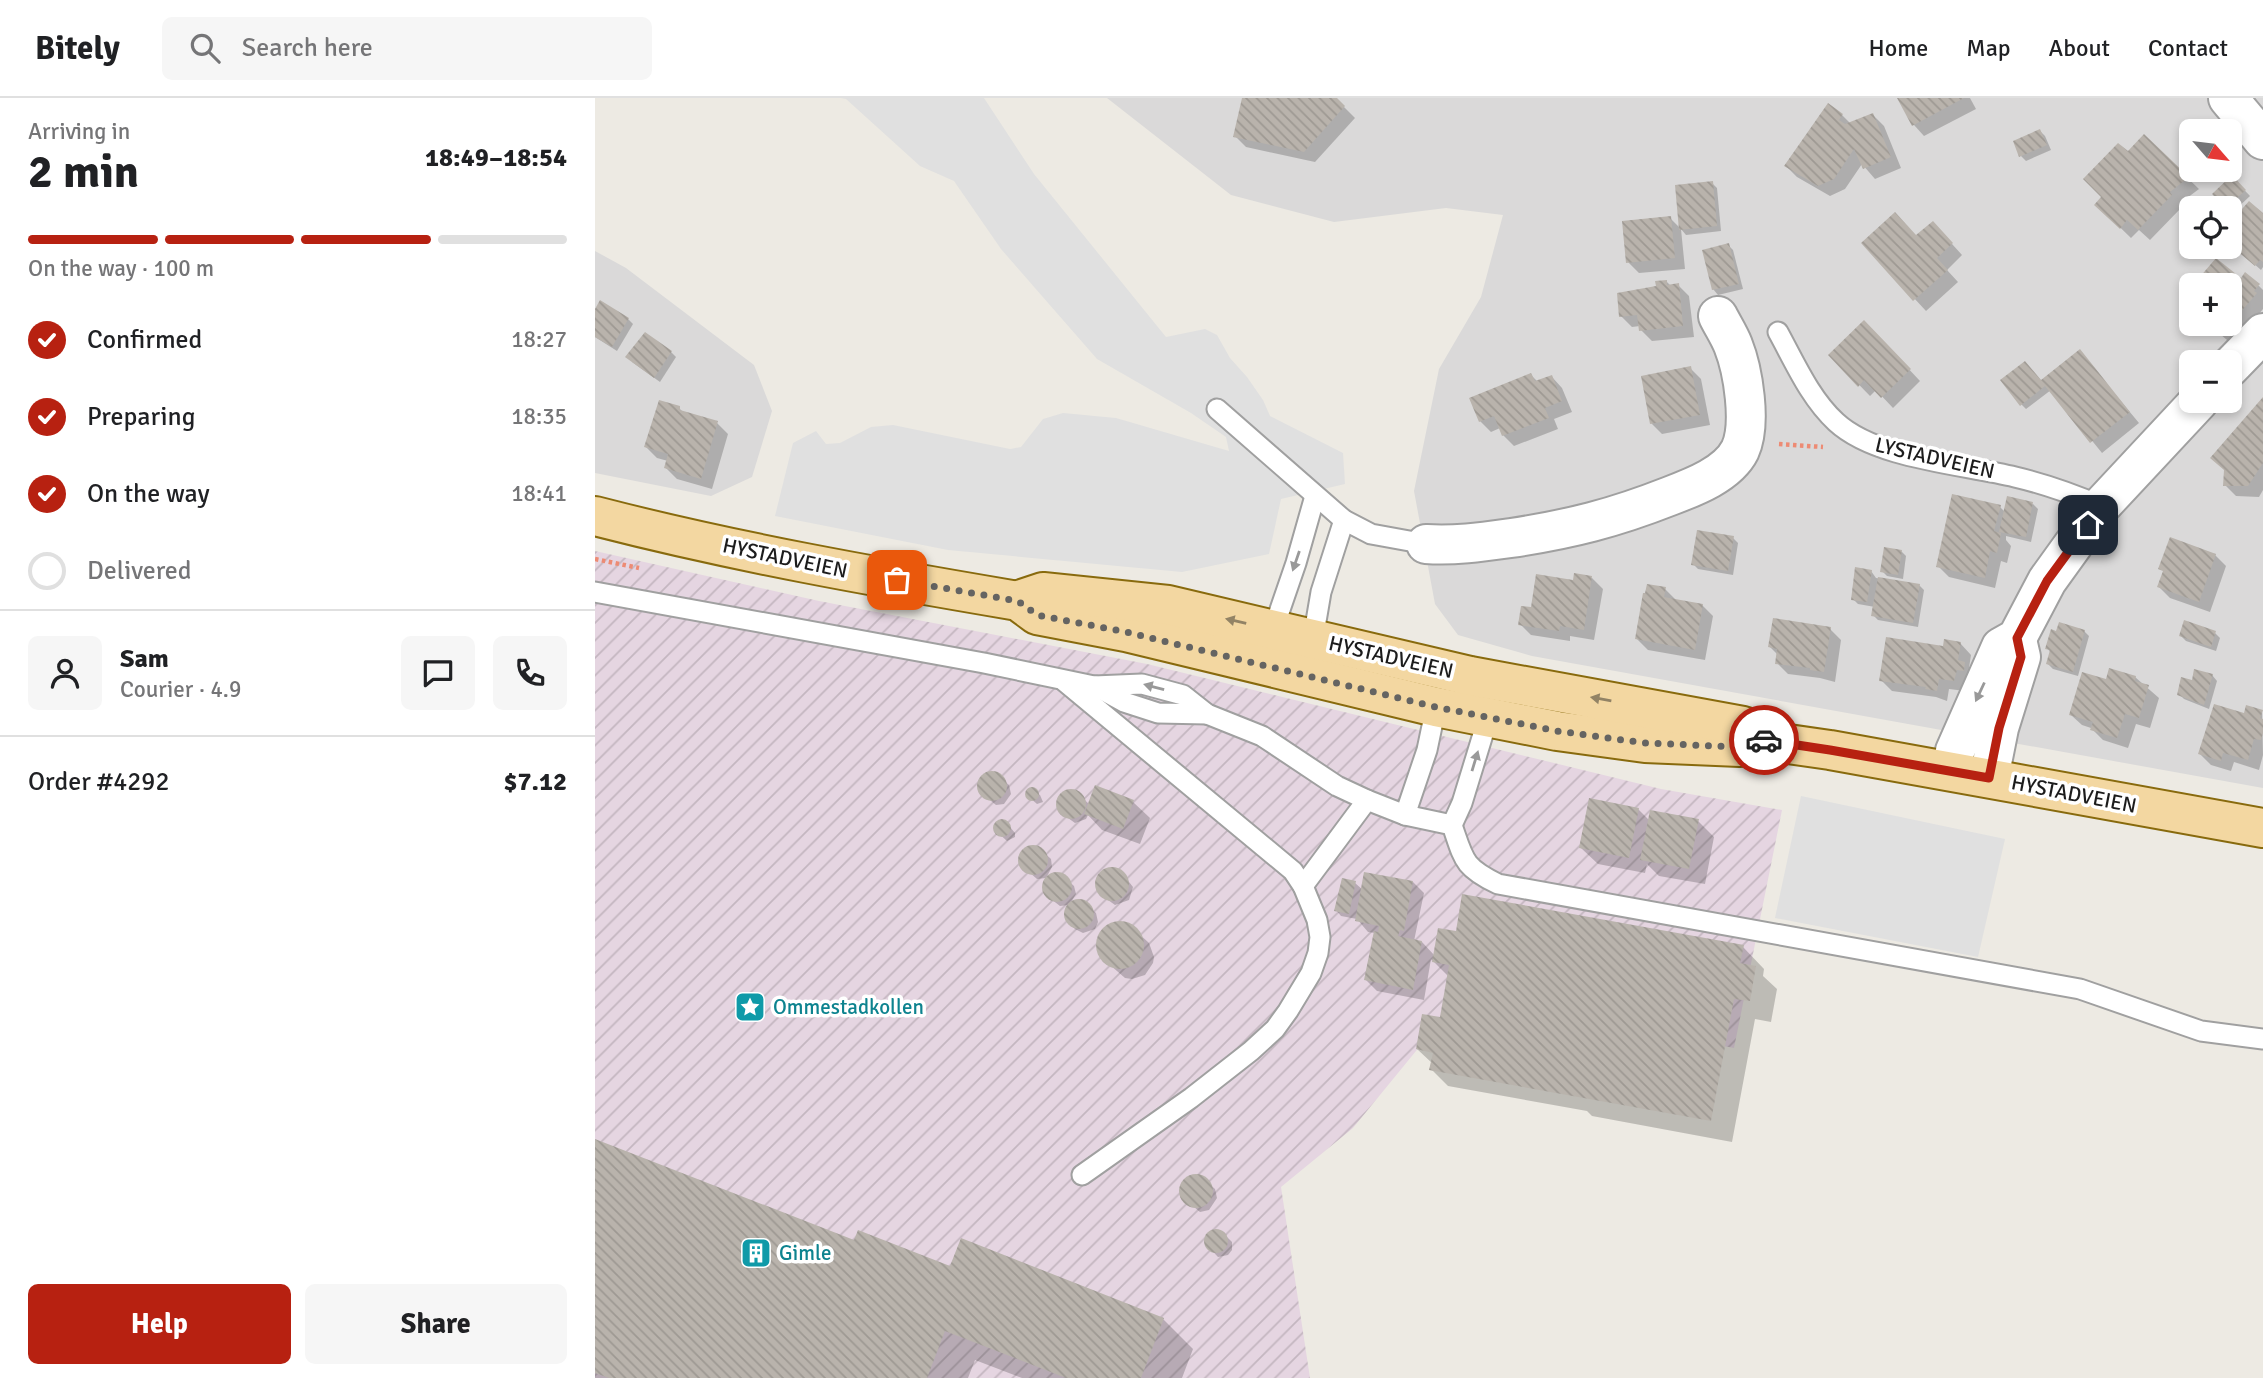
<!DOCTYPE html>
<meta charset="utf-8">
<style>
:root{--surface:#fff;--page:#f6f6f6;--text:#202124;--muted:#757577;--line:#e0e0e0;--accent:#b72111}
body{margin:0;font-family:Signika,sans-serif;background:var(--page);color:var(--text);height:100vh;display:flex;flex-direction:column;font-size:26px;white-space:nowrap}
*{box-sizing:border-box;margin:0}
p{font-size:23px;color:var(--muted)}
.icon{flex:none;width:38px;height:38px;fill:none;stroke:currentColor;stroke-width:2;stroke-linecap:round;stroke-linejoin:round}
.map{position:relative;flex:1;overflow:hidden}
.details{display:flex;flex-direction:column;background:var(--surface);width:595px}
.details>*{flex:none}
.needle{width:46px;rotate:118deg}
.buttons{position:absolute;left:1584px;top:21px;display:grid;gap:14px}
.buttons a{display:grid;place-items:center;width:63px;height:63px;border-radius:10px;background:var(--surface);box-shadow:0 4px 10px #0003;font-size:35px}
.pin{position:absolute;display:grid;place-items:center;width:60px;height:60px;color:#fff;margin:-30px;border-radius:14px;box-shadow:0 4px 10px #0006}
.courier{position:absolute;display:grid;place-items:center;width:70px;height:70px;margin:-35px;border:5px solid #b72111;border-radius:50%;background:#fff;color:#222;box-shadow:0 2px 9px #0007}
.overview em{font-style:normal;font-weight:700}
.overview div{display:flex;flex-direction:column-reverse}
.overview{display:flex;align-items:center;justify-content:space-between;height:119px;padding:0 28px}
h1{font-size:46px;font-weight:700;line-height:52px}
.bar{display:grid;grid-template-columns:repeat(4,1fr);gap:10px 7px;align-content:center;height:84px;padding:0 28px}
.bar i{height:9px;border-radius:5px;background:var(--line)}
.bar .selected{background:var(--accent)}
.bar p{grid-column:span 4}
.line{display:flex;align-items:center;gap:18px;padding:0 28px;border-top:2px solid var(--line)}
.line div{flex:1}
.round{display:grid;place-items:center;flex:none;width:74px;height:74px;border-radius:10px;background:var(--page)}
ol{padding:0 28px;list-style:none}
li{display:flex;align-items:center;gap:21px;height:77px}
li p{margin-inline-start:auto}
li .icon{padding:7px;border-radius:50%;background:var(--accent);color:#fff;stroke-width:4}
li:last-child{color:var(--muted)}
li i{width:38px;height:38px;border:4px solid var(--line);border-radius:50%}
.primary-button{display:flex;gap:14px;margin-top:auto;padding:14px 28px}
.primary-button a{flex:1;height:80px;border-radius:10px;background:var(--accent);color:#fff;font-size:28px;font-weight:700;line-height:80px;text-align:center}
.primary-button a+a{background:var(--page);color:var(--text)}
header{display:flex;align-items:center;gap:42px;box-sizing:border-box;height:98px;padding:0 35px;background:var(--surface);border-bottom:2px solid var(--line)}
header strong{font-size:33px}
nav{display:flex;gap:38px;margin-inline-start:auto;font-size:24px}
.search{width:490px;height:63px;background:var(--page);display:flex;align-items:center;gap:18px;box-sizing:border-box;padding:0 24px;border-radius:10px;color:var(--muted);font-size:26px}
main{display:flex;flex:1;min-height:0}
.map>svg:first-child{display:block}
</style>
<header>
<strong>Bitely</strong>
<div class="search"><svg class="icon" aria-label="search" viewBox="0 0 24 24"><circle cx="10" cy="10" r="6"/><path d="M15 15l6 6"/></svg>Search here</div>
<nav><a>Home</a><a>Map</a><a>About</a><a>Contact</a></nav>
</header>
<main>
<section class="details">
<div class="overview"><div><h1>2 min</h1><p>Arriving in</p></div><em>18:49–18:54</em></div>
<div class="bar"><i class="selected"></i><i class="selected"></i><i class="selected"></i><i></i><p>On the way · 100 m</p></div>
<ol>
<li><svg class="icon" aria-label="check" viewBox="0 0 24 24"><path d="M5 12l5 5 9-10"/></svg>Confirmed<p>18:27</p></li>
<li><svg class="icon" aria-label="check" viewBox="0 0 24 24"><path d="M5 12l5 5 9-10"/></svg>Preparing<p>18:35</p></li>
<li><svg class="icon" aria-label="check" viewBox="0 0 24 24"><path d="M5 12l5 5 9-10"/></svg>On the way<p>18:41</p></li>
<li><i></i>Delivered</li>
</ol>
<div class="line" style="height:126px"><a class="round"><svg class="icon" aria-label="person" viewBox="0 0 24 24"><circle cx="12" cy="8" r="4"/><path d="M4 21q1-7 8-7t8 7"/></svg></a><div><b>Sam</b><p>Courier · 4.9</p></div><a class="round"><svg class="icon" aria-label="chat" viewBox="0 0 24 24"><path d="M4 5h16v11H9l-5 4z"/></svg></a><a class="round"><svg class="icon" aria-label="phone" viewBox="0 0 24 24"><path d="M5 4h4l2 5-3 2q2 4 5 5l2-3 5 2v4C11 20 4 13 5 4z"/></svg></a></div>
<div class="line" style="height:91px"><div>Order #4292</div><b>$7.12</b></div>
<div class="primary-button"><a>Help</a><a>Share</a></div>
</section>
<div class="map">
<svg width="1668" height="1280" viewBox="0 0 1668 1280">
<defs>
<pattern id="industrial-furrows" width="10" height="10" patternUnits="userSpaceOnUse" patternTransform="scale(1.75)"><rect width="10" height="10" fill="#e5d5e1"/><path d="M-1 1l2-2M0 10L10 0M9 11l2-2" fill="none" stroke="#c4b6c0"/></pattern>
<pattern id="building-back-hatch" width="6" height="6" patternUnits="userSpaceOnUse" patternTransform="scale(1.75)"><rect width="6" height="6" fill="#b9b3ac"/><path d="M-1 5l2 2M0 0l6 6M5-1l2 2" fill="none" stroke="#9e9993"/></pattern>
</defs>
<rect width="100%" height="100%" fill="#edeae3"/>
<g fill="#dad9d9" fill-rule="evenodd">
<path d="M512,0h1156v690l-731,-132 -74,-21 -23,-31 -21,-113 25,-122 42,-72 22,-82 -57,-7 -112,14 -103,-27zM1596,33h38v39h-38zM1596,110h38v39h-38zM1596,187h38v39h-38zM1596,264h38v39h-38z"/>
<path d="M0,153l31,17 128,97 18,46 -20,66 -41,19 -116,-23z"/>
</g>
<path fill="url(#industrial-furrows)" d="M0,453l224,50 328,63 514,125 121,21 -48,238 -273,-52 -108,132 -72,59 29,191h-715z"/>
<g fill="#e0e0e0">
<path d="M246,0h143l50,76 132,163 39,-8 12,6 13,23 17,19 16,23 7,16 73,37 2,31 -64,15 -12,55 -87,18 -234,-22 -173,-34 18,-73 23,-12 10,13 14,-1 31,-16 22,-2 117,24 11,-2 22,-28 20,-6 53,5 113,33 -3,-14 -35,-24 -94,-54 -96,-110 -47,-68 -34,-15 -74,-67z"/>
<path d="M1206,698l204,43 -27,118 -203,-39z"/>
</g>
<g fill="#0003">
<path d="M649,0h91l20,20 -40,44 -69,-15 -11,-11z"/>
<path d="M1304,0h71l6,11 -52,27 -10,-11z"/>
<path d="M1247,17l9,9 22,-9 11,11 17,42 -26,11 -13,-15 -17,25 -15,7 -33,-19 -11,-11z"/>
<path d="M1445,33l5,5 6,14 -25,11 -5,-5z"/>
<path d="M1549,38l55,53 -20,15 3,3 -32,33 -11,-10 -8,8 -34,-33 7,-8 24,-43z"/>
<path d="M1637,79l18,19 -18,17 -18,-19z"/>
<path d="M1117,85l5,5 4,43 -35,4 -5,-6 4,40 -46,4 -11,-11 42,-44 11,11z"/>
<path d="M1654,106l14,11v52l-2,3 -17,-15 -2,-9 -13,-16v-3z"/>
<path d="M1348,136l19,21 -15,15 11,12 -32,29 -63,-68z"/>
<path d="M1133,147l5,5 10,39 -25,6 -5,-6z"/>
<path d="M1622,162l24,21 18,5 4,4v19l-30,36 -25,-21h21v-39h-33z"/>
<path d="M1071,183l5,5 7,-1 11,11 5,41 -42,4 -11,-11 -1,-4 -8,1 -11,-11z"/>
<path d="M0,214l33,7 5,5 -16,27 -22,-14z"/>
<path d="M1280,235l45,48 -27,27 -17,-18 -6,6 -40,-41z"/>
<path d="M76,254l5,5 -16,25 -28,-20z"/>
<path d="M1485,254l59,71 -37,30 -51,-63 -25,19 -5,-5 21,-22z"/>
<path d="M1095,270l11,11 9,46 -48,9 -11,-11z"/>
<path d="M936,277l7,7 14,-5 10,11 10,24 -18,7 4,10 -44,17 -11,-11 -3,-7 -9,4 -11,-11z"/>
<path d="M1668,302v90l-4,7 -23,-1 -11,-11z"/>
<path d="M84,310l6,6 32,9 11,11 -16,55 -35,-10 -11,-11 2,-7 -11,-3 -11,-11z"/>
<path d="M1438,406l5,5 -7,33 -25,-6v4l5,6 -4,17 -6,-2 -6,27 -46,-11 -11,-11 62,-59 5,5z"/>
<path d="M1138,440l5,5 -5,32 -35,-6 -5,-5z"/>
<path d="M1306,453l5,5 -3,23 -16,-3 -5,-5z"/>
<path d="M1620,457l11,11 -16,46 -40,-14 -11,-11z"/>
<path d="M1276,473l5,7 43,7 5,5 -6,37 -40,-7 -5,-5 2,-8 -17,-3 -5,-5z"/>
<path d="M997,480l11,11 -9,51 -24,-4v5l-39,-6 -11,-11 13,-15 41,-27z"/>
<path d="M1070,491l12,12 25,4 11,11 -8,44 -57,-10 -11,-11z"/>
<path d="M1235,531l11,11 -6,42 -15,-4 -32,-4 -11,-11 1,-8 -8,-8z"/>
<path d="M1489,533l5,5 -11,40 -25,-7 -5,-5 3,-11 -4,-5z"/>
<path d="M1620,535l5,5 -4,13 -30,-10 -5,-5z"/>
<path d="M1365,545l11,12 -2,13 7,6 -11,17 -16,-2 -2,12 -11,-4 -44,-6 -11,-11 64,-32z"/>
<path d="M1617,577l5,6 -8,28 -25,-10 -5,-5 14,-12z"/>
<path d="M1540,579l24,21 -9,30 -14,-4 -8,24 -25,-8 -12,-12 -9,-3 -11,-10 36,-34z"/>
<path d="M1667,613l1,44 -4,15 -25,-8 -3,9 -20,-6 -11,-11z"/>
<path d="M401,676l13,11 2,9 -7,10 -8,1 -16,-13 -1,-9 4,-7z"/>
<path d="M501,689l37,15 17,16 -10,26 -38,-14 -14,-15 -2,4 -11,4 -14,-10 -3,-12 8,-10h9l14,13z"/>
<path d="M436,691l9,6 3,7 -6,2 -8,-7 -1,-5z"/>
<path d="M1043,711l12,12h48l16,16 -9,47 -46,-8 -12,-12 -2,9 -47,-9 -17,-16z"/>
<path d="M410,723l10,12v4l-8,4 -11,-10 2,-8z"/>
<path d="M443,749l13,12 1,8 -6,11 -9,1 -16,-14v-8l4,-7z"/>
<path d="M517,771l9,3 12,15 -4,13 -14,5 -14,-10 -3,-14 5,-8z"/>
<path d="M457,776h9l13,12 2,8 -5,8h12l13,11 2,9 -3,7 -12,4 -8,-4 -6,-5 -3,-13 2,-6 -8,1 -13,-10 -4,-12z"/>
<path d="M818,784l11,11 -10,48 8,1 13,14 22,-23 286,14 21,22 -1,7 14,13 -6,33 -16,-3 -23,123 -140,-26 -5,-5 -139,-25 -17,-17 1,-6 -15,-14 24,-30 8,-42 -18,-18 -7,41 -47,-9 -11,-11 9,-47 -7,-1 -11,-13 -16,-3 -5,-6 19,-27 8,7z"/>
<path d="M522,825l7,1 13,8 12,11 5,14 -1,6 -8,12 -13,4 -7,-1 -23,-20 -4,-13 5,-14z"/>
<path d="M0,1043l260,101 96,26 212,51 30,30 -11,29h-160l-47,-18 -7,18h-373z"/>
<path d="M601,1078h4l15,13 2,9 -8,12 -9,2 -18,-15v-10l4,-8z"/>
<path d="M626,1133l11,11v8l-4,5 -10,2 -13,-14 1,-6 4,-5z"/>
</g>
<g fill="url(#building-back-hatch)">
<path d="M647,0h95l8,8 -41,46 -71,-15z"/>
<path d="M1302,0h67l-52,28z"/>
<path d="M1233,5l15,11 -4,6 6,4 28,-11 18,44 -28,12 -9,-20 -20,30 -16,7 -34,-20z"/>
<path d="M1445,31l7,16 -28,12 -6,-16z"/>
<path d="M1549,36l45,43 -19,15 2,3 -34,35 -11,-10 -7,9 -26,-24 7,-8 -18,-18 35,-36 10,8z"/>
<path d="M1637,77l14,15 -21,18 -13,-14z"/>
<path d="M1118,83l4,45 -38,4 -4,-45z"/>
<path d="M1654,103l14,12v49l-3,-2 -5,6 -19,-16 4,-4 -11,-9 2,-3 -2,-10z"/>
<path d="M1300,114l21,23 17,-14 20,22 -16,15 11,12 -35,31 -52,-58z"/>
<path d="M1076,118l4,42 -49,5 -4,-42z"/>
<path d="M1134,145l10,41 -27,6 -10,-40z"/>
<path d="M1621,160l25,20 4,-6 15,12 -6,7 3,2 -36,42 -14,-11h22v-39h-36z"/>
<path d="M1072,182v5l12,-2 4,43 -44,5 -2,-16 -18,2 -2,-24 39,-7 -1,-5z"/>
<path d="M5,202l29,18 -17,29 -17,-10v-28z"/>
<path d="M1269,222l47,49 -30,29 -17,-18 -6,7 -30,-32z"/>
<path d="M50,234l27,19 -18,27 -29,-21z"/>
<path d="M1485,251l50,63 -40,31 -45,-57 -25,20 -20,-26 25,-19 16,19z"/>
<path d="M1096,268l9,49 -50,9 -9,-48z"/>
<path d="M936,275l4,8 17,-6 10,26 -17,7 4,10 -47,18 -8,-20 -15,6 -10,-24z"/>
<path d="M1668,299v66l-15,23h-25l1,-16 -14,-12z"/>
<path d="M64,302l21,6v4l38,11 -17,58 -37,-11 4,-14 -24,-7z"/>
<path d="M1357,396l49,11 -7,26 7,2 -4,20 -7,-2 -5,27 -49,-11z"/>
<path d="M1412,398l26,6 -7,35 -27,-5z"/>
<path d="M1102,432l37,6 -6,35 -37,-6z"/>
<path d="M1575,439l46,17 -17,48 -42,-15 6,-16 -5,-2z"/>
<path d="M1289,449l18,3 -4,25 -18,-3z"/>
<path d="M1260,469l17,3 -5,32 -16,-2z"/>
<path d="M979,475l18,3 -8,54 -24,-4 -1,5 -41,-6 3,-19 10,1 5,-33 37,6z"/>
<path d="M1283,479l42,7 -7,39 -42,-7z"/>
<path d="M1052,486l19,3 -2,10 39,7 -8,46 -60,-11 8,-46h2z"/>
<path d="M1178,520l58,9 -7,45 -14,-2v-2l-35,-4 2,-15 -9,-2z"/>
<path d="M1589,522l32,11 -5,16 -32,-11z"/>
<path d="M1464,524l26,8 -12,42 -27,-8 4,-14 -5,-1 6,-20 5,2z"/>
<path d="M1291,539l57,9 1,-7 17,3 -3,18 7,2 -1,9 -7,-1 -3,11 -15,-2 -2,12 -12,-2 1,-2 -47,-6z"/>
<path d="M1514,570l27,8 -1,5 14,4 -10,33 -14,-4 -8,24 -27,-8 3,-8 -24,-7 13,-43 24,7z"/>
<path d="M1599,571l19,5 -9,31 -27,-10 4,-18 11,3z"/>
<path d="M1619,606l30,9 2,-8 17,5 -3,8 3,1v14l-2,7 -7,-1 -6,21 -25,-7 -2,8 -23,-7z"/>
<circle cx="397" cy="688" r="15"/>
<path d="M500,687l39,15 -11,29 -39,-15z"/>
<circle cx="437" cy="696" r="7"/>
<circle cx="476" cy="706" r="15"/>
<path d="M994,700l50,10 -10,50 -50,-10z"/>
<path d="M1055,712l49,9 -10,50 -49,-9z"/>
<circle cx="407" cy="730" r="9"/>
<circle cx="438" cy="762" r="15"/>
<circle cx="517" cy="786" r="17"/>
<path d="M769,774l49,9 -9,50 -4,-1 -2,6 24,5 -9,49 -49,-10 10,-49 4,1 1,-6 -24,-5z"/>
<circle cx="462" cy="789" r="15"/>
<path d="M747,780l14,3 -7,33 -15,-3z"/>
<path d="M867,796l282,51 -4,18 16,3 -6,35 -16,-2 -23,122 -282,-51 4,-17 -17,-4 6,-35 18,3 9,-52 -17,-3 6,-34 18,3z"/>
<circle cx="484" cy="816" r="15"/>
<circle cx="525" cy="847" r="24"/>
<path d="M0,1041l259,101 4,-10 92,36 11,-28 203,80 -23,60h-75l-121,-47 -18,47h-318l-14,-5z"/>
<circle cx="601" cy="1093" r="17"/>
<circle cx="621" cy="1143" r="12"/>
</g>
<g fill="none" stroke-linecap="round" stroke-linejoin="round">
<g stroke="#a0a0a0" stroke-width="23">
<g id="service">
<path d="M1183,234c17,31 32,66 58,90 40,37 126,42 179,55 30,7 58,17 86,29"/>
<path d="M622,311l127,111 27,14 55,10"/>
<path d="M0,494l389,71 110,23 48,-2 41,11 24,19 55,22 75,50 30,14 38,15 47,10c12,35 11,42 46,59l582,105 121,42 62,8"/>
<path d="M679,537l-1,-5 23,-67 19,-67"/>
<path d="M715,544l3,-3 8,-47 23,-72"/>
<path d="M470,584l228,189 10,15 14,34 3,17 -2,16 -7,20 -23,38 -13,18 -24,22 -60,47 -109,77"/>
<path d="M500,588l29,16 34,11 49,1"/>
<path d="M810,717l22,-65 9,-43 3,-4"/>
<path d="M857,727l10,-22 26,-85 -3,-7"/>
<path d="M708,788l64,-86"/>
</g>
</g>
<g stroke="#a0a0a0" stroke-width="42">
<g id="minor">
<path d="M1633,0l35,42"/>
<path d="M1634,270l34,-35"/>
<path d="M831,446c28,2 56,-2 85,-6 60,-9 103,-20 159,-42 24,-9 58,-22 70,-46 12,-26 3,-80 -7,-105 -4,-10 -10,-19 -15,-29"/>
<path d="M1356,673l4,-20 46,-104 16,-9 30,-57 54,-75 98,-105"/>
<path d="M1394,680l10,-50 22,-71 -3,-13"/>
</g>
</g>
<g stroke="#886a0d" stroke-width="42">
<g id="primary">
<path d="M0,418c139,36 281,61 423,85l19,14 89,17 310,75 121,24 88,12 95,4 20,-7 70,10 433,78"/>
<path d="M424,502l24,-8 125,13 302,71 273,50 10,8"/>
</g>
</g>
<g stroke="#ed8b74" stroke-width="4.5" stroke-dasharray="3.5 3.5" stroke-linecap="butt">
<path d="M1184,346l44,3"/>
<path d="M0,461l44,9"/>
</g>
<use href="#service" stroke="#fff" stroke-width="19"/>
<use href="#minor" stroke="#fff" stroke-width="38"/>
<use href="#primary" stroke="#f3d7a1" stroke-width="38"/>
</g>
<defs><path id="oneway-solid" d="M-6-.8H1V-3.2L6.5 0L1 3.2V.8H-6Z" transform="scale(1.75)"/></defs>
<g fill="#999">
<use href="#oneway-solid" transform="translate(701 463) rotate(109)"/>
<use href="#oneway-solid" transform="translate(559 589) rotate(-165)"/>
<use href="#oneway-solid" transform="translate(1385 594) rotate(115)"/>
<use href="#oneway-solid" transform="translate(880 663) rotate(-73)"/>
</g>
<g fill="#928365">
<use href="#oneway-solid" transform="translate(641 523) rotate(-167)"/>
<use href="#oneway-solid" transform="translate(1006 601) rotate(-170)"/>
</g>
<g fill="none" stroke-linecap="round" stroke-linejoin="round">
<path stroke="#656462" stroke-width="7" stroke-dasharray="0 12.6" d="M302,482l121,21 19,14 89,17 310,75 121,24 88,12 95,4 24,-7"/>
<path stroke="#b72111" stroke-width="9" d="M1169,642l66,10 159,28 10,-50 22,-71 -4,-19 30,-57 41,-56"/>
</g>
<defs>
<g id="sight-square" transform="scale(1.575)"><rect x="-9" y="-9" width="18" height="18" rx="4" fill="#0f9aa8" stroke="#fff"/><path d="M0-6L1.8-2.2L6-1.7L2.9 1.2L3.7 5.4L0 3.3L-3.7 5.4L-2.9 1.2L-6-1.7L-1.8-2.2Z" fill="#fff"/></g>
<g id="building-square" transform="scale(1.575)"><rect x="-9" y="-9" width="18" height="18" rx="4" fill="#0f9aa8" stroke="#fff"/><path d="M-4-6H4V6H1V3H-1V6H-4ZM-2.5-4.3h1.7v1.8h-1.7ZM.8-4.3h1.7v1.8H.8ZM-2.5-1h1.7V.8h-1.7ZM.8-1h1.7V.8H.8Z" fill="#fff"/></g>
</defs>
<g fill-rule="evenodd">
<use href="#sight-square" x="155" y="909"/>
<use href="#building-square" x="161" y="1155"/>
</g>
<g text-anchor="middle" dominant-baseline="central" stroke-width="7" stroke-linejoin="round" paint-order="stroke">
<g font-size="21" fill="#1c1c1c" stroke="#fff">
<text transform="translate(1340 360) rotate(13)">LYSTADVEIEN</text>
<text transform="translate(190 460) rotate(12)">HYSTADVEIEN</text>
<text transform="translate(796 559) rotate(13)">HYSTADVEIEN</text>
<text transform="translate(1479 696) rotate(11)">HYSTADVEIEN</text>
</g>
<g font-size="21" fill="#0d838f" stroke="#fff" text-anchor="start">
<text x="178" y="909">Ommestadkollen</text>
<text x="184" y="1155">Gimle</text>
</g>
</g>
</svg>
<div class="buttons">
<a><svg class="needle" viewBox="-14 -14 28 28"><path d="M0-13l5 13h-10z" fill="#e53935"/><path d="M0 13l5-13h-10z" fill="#757577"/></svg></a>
<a><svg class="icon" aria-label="locate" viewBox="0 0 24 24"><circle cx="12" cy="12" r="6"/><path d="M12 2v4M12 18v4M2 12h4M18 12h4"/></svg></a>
<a>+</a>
<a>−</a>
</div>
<div class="pin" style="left:302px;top:482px;background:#ea580c"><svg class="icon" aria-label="bag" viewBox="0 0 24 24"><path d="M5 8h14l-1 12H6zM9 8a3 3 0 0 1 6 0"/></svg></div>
<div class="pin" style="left:1493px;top:427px;background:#1f2937"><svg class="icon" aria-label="home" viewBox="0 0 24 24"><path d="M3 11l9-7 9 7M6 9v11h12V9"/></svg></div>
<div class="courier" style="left:1169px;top:642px"><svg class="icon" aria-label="car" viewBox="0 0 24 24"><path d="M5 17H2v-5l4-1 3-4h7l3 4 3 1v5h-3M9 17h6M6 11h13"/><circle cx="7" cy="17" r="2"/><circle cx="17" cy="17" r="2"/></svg></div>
</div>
</main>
